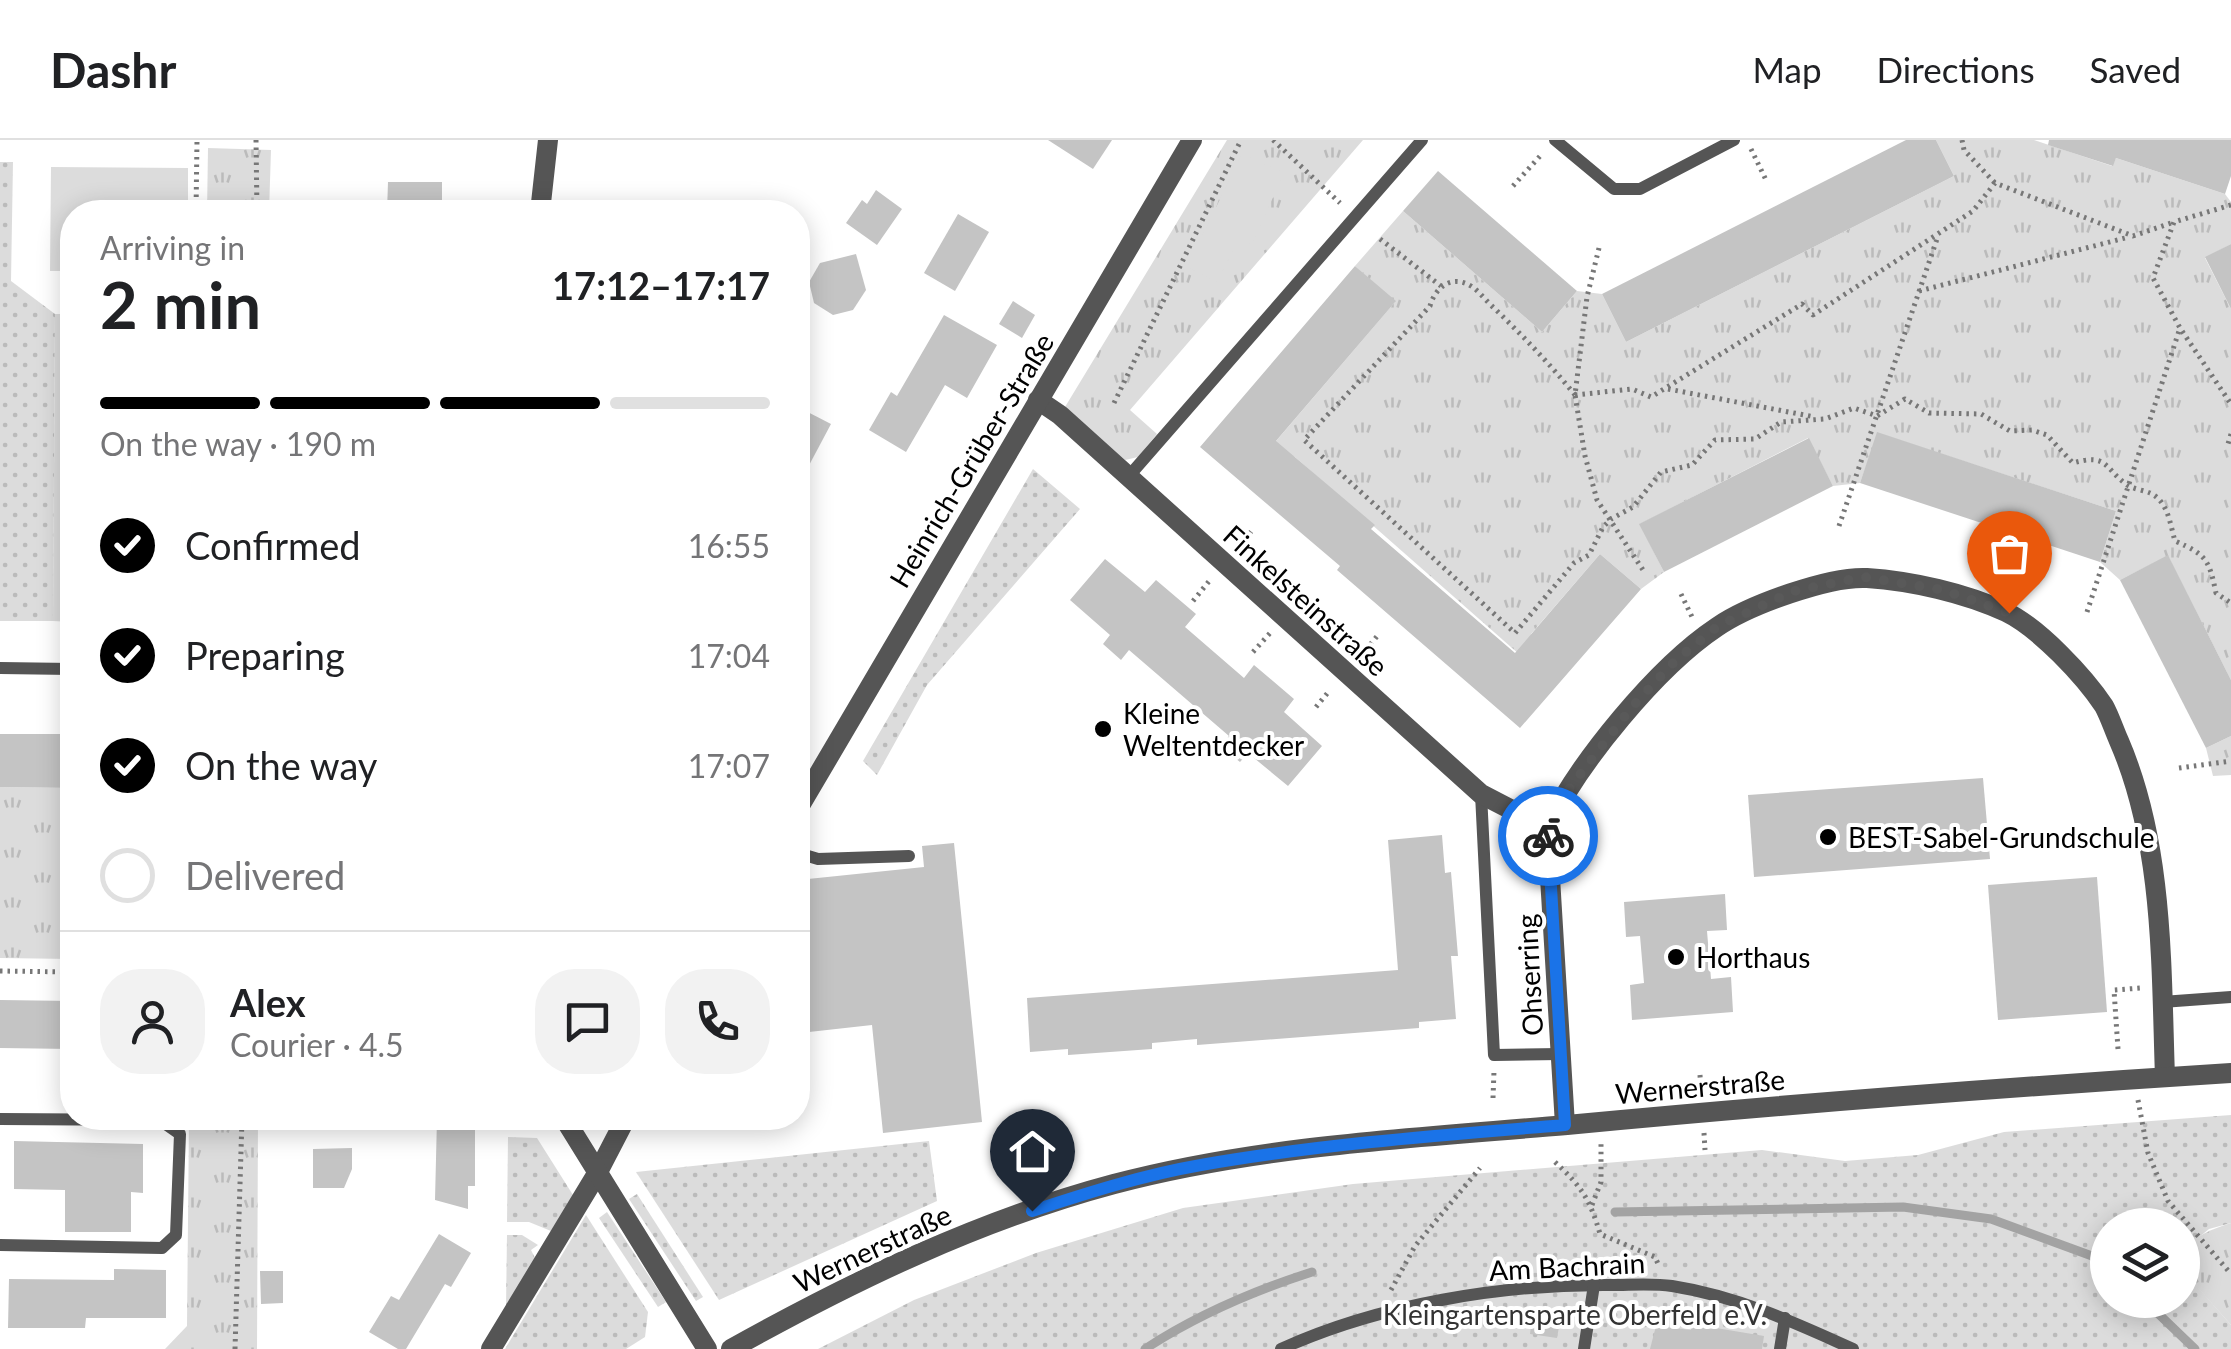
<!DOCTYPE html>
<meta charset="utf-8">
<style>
:root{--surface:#fff;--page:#f2f2f2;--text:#202124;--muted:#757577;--line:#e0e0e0;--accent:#000}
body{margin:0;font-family:Lato,sans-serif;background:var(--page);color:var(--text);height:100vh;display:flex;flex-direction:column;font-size:38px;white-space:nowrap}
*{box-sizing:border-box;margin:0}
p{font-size:32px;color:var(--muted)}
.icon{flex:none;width:55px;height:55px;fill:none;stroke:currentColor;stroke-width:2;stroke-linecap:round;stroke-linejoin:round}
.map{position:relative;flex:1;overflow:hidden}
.side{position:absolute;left:60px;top:60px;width:750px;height:930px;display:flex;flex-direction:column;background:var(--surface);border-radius:40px;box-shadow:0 5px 25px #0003}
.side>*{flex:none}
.fabs{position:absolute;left:2090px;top:1068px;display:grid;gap:20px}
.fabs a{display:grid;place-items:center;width:110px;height:110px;border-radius:50%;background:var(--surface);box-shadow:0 5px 25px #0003;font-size:50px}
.pin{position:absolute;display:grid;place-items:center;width:85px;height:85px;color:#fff;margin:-102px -42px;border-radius:50% 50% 50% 0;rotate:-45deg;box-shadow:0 0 10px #0007}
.pin .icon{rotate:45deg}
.courier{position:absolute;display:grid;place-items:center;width:100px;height:100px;margin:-50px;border:8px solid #1a73e8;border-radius:50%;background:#fff;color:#222;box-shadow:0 2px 12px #0007}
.head em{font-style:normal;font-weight:700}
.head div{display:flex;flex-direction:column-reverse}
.head{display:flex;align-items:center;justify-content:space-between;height:170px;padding:0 40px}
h1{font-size:65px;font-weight:700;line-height:75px}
.bar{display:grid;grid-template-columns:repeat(4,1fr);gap:15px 10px;align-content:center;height:120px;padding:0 40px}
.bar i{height:12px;border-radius:8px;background:var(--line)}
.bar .current{background:var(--accent)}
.bar p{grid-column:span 4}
.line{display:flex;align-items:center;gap:25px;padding:0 40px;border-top:2px solid var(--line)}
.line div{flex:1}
.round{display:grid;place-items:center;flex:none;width:105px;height:105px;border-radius:40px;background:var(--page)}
ol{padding:0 40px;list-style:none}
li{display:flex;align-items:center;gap:30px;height:110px}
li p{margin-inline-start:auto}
li .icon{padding:10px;border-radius:50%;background:var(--accent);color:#fff;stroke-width:4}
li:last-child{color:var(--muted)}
li i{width:55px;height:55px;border:5px solid var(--line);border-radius:50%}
header{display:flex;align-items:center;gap:60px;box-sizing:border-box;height:140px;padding:0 50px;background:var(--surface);border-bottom:2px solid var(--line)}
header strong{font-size:48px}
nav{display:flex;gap:55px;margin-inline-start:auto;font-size:35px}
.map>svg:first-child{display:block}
</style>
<header>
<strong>Dashr</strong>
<nav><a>Map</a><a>Directions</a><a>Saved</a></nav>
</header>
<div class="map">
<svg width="2231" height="1209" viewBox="0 0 2231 1209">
<defs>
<pattern id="grass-dots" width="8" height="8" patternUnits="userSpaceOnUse" patternTransform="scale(2.5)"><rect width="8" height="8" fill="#dcdcdc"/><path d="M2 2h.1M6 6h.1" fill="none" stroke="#bbb" stroke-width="1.8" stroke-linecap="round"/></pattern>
<pattern id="park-tufts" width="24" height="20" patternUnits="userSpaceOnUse" patternTransform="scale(2.5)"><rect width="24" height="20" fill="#dcdcdc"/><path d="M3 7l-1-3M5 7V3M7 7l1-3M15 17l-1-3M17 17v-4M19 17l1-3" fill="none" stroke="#bbb"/></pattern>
</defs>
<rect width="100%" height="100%" fill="#fff"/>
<g fill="url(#grass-dots)">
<path d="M0,22h13l-2,119 44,33 -2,307h-53z"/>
<path d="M1033,329l47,40 -153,176 -50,90 -14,-14z"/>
<path d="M2231,975v108l-22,6 -26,21 -1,-25h-74v75h74l1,-30 48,55v24h-1413l96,-49 122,-47 147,-45 170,-24 409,-34 83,11 73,-6 86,-23z"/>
<path d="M508,997l29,1 36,57 -22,36 -22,-9h-22z"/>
<path d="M929,1001l8,60 -218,99 -83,-128z"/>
<path d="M637,1054l66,103 -7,4 -67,-102z"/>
<path d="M607,1072l59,90 -8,5 -59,-89z"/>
<path d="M586,1075l62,97 -3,25 -19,12h-121z"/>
<path d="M507,1095h15l16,10 -7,5 4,8 -29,50z"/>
</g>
<g fill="url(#park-tufts)">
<path d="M1227,0h136l-233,270 27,24 -19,23 -13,3 -60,-53z"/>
<path d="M1936,0h98l78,26 4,-8 109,36 6,8v42l-26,14 26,51v371l-63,-124 -48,24 -20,-18 16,-51 -238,-78 -18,50 -27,3 -25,-48 -168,86 24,48 -23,17 -41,-35 -69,80 -3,28 -233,-205 -24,-10 124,-145 -40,-36 48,-55 139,121 35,-41 25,3 24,48 328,-166z"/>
<path d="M208,8l63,2 -2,62h-62z"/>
<path d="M55,174h17v308l-19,-1z"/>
<path d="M2231,596v39l-18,1 -7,-28z"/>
<path d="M0,647l72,1v24l-10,1 -1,104 11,1v41l-72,-1z"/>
<path d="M189,978h69l-1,231h-92l22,-23z"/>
<path d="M2231,1083v102l-49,-55 1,-20c13,-15 29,-21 48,-27z"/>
</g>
<g fill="#dcdcdc">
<path d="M1242,14l42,19 -32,71 -12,-5 -24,43 -29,-15z"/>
<path d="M51,27l137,1v44h-116v59h-22z"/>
</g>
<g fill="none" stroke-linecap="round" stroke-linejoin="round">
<g stroke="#a3a3a3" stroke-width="9">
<path d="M1615,1072l288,-5 88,12 101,37 16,14"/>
<path d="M2144,1160l51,49"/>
<path d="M1145,1209c52,-34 108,-58 167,-77"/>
</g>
</g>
<g fill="#c4c4c4">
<path d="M1048,0h64l-19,29z"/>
<path d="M1906,0h30l18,36 -328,166 -24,-48z"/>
<path d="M2049,0h182v36l-6,18 -109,-36 -3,8 -65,-21z"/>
<path d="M1438,31l139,120 -35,41 -139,-121z"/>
<path d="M388,42h54v30h-55z"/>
<path d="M876,50l26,19 -25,36 -31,-22 16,-23 5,4z"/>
<path d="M958,74l31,18 -34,59 -31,-18z"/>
<path d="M2231,104v65l-26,-52z"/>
<path d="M856,114l10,36 -13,20 -20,5 -19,-12 -5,-21 11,-19z"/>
<path d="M1355,126l41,35 -120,140 99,84 -4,4 144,124 85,-99 41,35 -121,139 -183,-158 3,-4 -140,-119z"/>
<path d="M1013,161l22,14 -13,23 -23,-14z"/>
<path d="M944,175l53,30 -30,53 -22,-13 -39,67 -37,-22 22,-38 6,4z"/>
<path d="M798,267l33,17 -33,62z"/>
<path d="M1877,292l239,79 -16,51 -240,-79z"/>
<path d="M1809,298l24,48 -169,86 -25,-48z"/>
<path d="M2168,415l63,125v56l-25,12 -86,-168z"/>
<path d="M1105,419l40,33 11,-12 40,34 -11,13 59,51 10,-13 40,34 -10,13 38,34 -34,40 -40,-33 -8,9 -20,-16 9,-10 -100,-86 -8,10 -18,-16 7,-9 -40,-35z"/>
<path d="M0,594h72v54l-72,-1z"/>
<path d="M1983,638l7,81 -236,18 -6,-82z"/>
<path d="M1442,695l3,38 6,-1 7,84h-7l5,63 -37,3v6l-222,17v-6l-45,4v6l-84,6v-6l-38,3 -3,-54 371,-28 -10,-130z"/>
<path d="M954,703l28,279 -99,11 -11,-108 -72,8 -2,-133 11,-1 -1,-20 116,-12 -2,-21z"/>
<path d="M2097,737l10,135 -109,8 -10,-135z"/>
<path d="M1725,754l2,36 -20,1 4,48 20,-2 2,35 -101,8 -2,-35 14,-2 -4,-47 -14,1 -2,-35z"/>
<path d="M0,860l72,1v48l-72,-1z"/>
<path d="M437,978h38v68h-7v23l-33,-9z"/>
<path d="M14,1001l129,3v49l-12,-1v40h-66v-42l-51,-1z"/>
<path d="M352,1008v21l-8,19h-31v-39z"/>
<path d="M439,1094l32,19 -20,34 -6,-3 -39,65h-8l-29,-17 22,-36 8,4z"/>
<path d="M114,1129l52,1v48h-80l-1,10h-77l1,-49 105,1z"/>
<path d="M260,1131h23v32l-22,1z"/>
<path d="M1533,1171l28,5 -4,22 -27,-4z"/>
<path d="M1692,1184l72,12 -2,13h-112l6,-23 35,4z"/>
</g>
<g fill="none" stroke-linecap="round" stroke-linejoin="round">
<g stroke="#777" stroke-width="5" stroke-dasharray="2.5 5" stroke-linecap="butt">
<path d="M256,0l1,72"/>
<path d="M1273,0l67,63"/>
<path d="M1962,0l2,10 31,33"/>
<path d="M1751,9l16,33"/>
<path d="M1513,46l28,-31"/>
<path d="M2231,65l-57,17 -21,56 27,50 51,76"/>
<path d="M196,72l1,-72"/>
<path d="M1380,99l61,47"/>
<path d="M1599,108l-12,49 -12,98 10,61 12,44 46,70"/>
<path d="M1919,151l210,-54"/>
<path d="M1668,249l147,28"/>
<path d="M1575,255c-25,-31 -52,-59 -81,-87 -8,-7 -15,-17 -23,-22 -20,-12 -36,2 -41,20l-126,134 211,193 59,-70 15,-8 14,-28 8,-8 22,-12 28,-35 31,-7 23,-25 40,-1 26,-17 44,-3 29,-11 23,8 28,-17 24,14 52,1 29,17 22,-1 15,5 26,28c35,-10 31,5 54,22 6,4 16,5 23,8 18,8 20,31 25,48 32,14 34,19 41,52l15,10"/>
<path d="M1575,255l57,-6 19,8 151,-93 11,11 160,-104 22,-28 138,53 41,-14"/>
<path d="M1114,263l127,-263"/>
<path d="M2231,294l-3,10 3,3"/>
<path d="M1839,386l99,-290"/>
<path d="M1240,405l14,-17"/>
<path d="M1681,454l12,25"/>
<path d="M1193,461l17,-21"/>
<path d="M2087,472l93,-284"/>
<path d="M1253,512l18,-20"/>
<path d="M1361,516l17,-21"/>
<path d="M1316,567l14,-17"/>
<path d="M2179,628l52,-7"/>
<path d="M0,831l72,1"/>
<path d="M2118,909l-4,-59 27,-2"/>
<path d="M1700,935l1,17"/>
<path d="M1493,958l1,-27"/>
<path d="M2138,960l10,53 20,48 63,73"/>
<path d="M1704,993l1,17"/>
<path d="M1555,1022c26,24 35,37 45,72l55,23 4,9"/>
<path d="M1592,1065l9,-23v-39"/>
<path d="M1391,1150l24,-44 65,-78"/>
<path d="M235,1209l7,-231"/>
</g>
<g stroke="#555" stroke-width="12">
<path d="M1555,0l59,49h26l94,-49"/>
<path d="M1129,336l293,-336"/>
<path d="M0,528l72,1"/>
<path d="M1481,654l13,261 66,-1"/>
<path d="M798,713l20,6 91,-3"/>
<path d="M2162,862l69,-5"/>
<path d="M0,979l160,1 20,14 -4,101 -14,13 -162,-3"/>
<path d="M1281,1209c99,-45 222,-65 330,-64 20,0 41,-2 61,1 64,10 122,36 181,63"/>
<path d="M1584,1209l10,-64"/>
<path d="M1780,1209l5,-31"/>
</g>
<g stroke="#555" stroke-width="20">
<path d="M1038,260l22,15 421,379 66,34"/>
<path d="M798,669l394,-669"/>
<path d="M1565,985l-18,-297c31,-65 110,-161 170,-201 32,-22 112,-51 150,-49 45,3 98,15 139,34 33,16 78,64 98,94 6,11 10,24 15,35 45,104 42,224 46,336"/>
<path d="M491,1209l107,-177 28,-54"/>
</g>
<g stroke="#555" stroke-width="20">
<path d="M540,72l8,-72"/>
<path d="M564,978l143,231"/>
<path d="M731,1209c122,-68 248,-129 383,-165 148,-39 302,-46 453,-59 221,-21 443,-38 664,-52"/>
</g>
</g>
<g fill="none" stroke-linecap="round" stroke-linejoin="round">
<path stroke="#595959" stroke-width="10" stroke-dasharray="0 18" d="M1548,696l-1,-8 15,-30 70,-91 42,-45 44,-36 76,-35 70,-14 79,13 66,23"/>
<path stroke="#1a73e8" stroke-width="12" d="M1032,1071c55,-18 111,-36 169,-46 120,-21 242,-30 364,-40l-17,-289"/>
</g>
<g fill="#000" stroke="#fff" stroke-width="4">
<circle cx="1103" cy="589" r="10"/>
<circle cx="1828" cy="697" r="10"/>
<circle cx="1676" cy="817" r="10"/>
</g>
<g text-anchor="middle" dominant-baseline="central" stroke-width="8" stroke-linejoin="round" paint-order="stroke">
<g font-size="28" fill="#000" stroke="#fff">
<text transform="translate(971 320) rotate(-59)">Heinrich-Grüber-Straße</text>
<text transform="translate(1306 460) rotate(42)">Finkelsteinstraße</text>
<text transform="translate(1529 835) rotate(-93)">Ohserring</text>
<text transform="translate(1700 946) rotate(-5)">Wernerstraße</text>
<text transform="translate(872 1108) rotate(-25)">Wernerstraße</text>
<text transform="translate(1567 1126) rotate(-3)">Am Bachrain</text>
</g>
<g font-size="28" fill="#000" stroke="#fff" text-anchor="start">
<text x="1123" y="573">Kleine<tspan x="1123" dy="32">Weltentdecker</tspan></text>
<text x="1848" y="697">BEST-Sabel-Grundschule</text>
<text x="1696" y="817">Horthaus</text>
</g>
<g font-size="28" fill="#333" stroke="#fff">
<text x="1575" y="1174">Kleingartensparte Oberfeld e.V.</text>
</g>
</g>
</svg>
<div class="fabs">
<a><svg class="icon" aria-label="layers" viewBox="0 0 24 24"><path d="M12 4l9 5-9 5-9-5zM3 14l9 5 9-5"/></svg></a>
</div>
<div class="pin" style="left:2009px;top:473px;background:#ea580c"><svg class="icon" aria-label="bag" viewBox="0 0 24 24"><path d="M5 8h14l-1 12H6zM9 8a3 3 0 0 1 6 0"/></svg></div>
<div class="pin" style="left:1032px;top:1071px;background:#1f2937"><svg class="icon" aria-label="home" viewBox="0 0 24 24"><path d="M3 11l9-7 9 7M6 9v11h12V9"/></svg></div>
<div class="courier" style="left:1548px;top:696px"><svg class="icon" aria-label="bike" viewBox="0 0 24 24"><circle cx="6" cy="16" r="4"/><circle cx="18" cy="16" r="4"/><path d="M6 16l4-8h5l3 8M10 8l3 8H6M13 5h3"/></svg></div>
<section class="side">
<div class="head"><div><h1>2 min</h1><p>Arriving in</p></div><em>17:12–17:17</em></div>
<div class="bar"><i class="current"></i><i class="current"></i><i class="current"></i><i></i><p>On the way · 190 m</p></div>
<ol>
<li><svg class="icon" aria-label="check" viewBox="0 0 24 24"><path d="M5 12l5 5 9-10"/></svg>Confirmed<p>16:55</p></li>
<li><svg class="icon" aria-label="check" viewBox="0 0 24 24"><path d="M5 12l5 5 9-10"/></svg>Preparing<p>17:04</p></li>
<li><svg class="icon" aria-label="check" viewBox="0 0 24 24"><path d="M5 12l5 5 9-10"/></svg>On the way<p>17:07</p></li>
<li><i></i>Delivered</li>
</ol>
<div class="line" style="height:180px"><a class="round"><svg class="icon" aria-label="person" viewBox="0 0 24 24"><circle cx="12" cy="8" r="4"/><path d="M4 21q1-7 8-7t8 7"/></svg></a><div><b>Alex</b><p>Courier · 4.5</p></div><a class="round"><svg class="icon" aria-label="chat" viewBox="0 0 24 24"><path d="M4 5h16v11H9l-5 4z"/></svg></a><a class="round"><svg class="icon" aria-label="phone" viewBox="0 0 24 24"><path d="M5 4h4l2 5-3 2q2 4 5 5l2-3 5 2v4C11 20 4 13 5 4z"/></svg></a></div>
</section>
</div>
